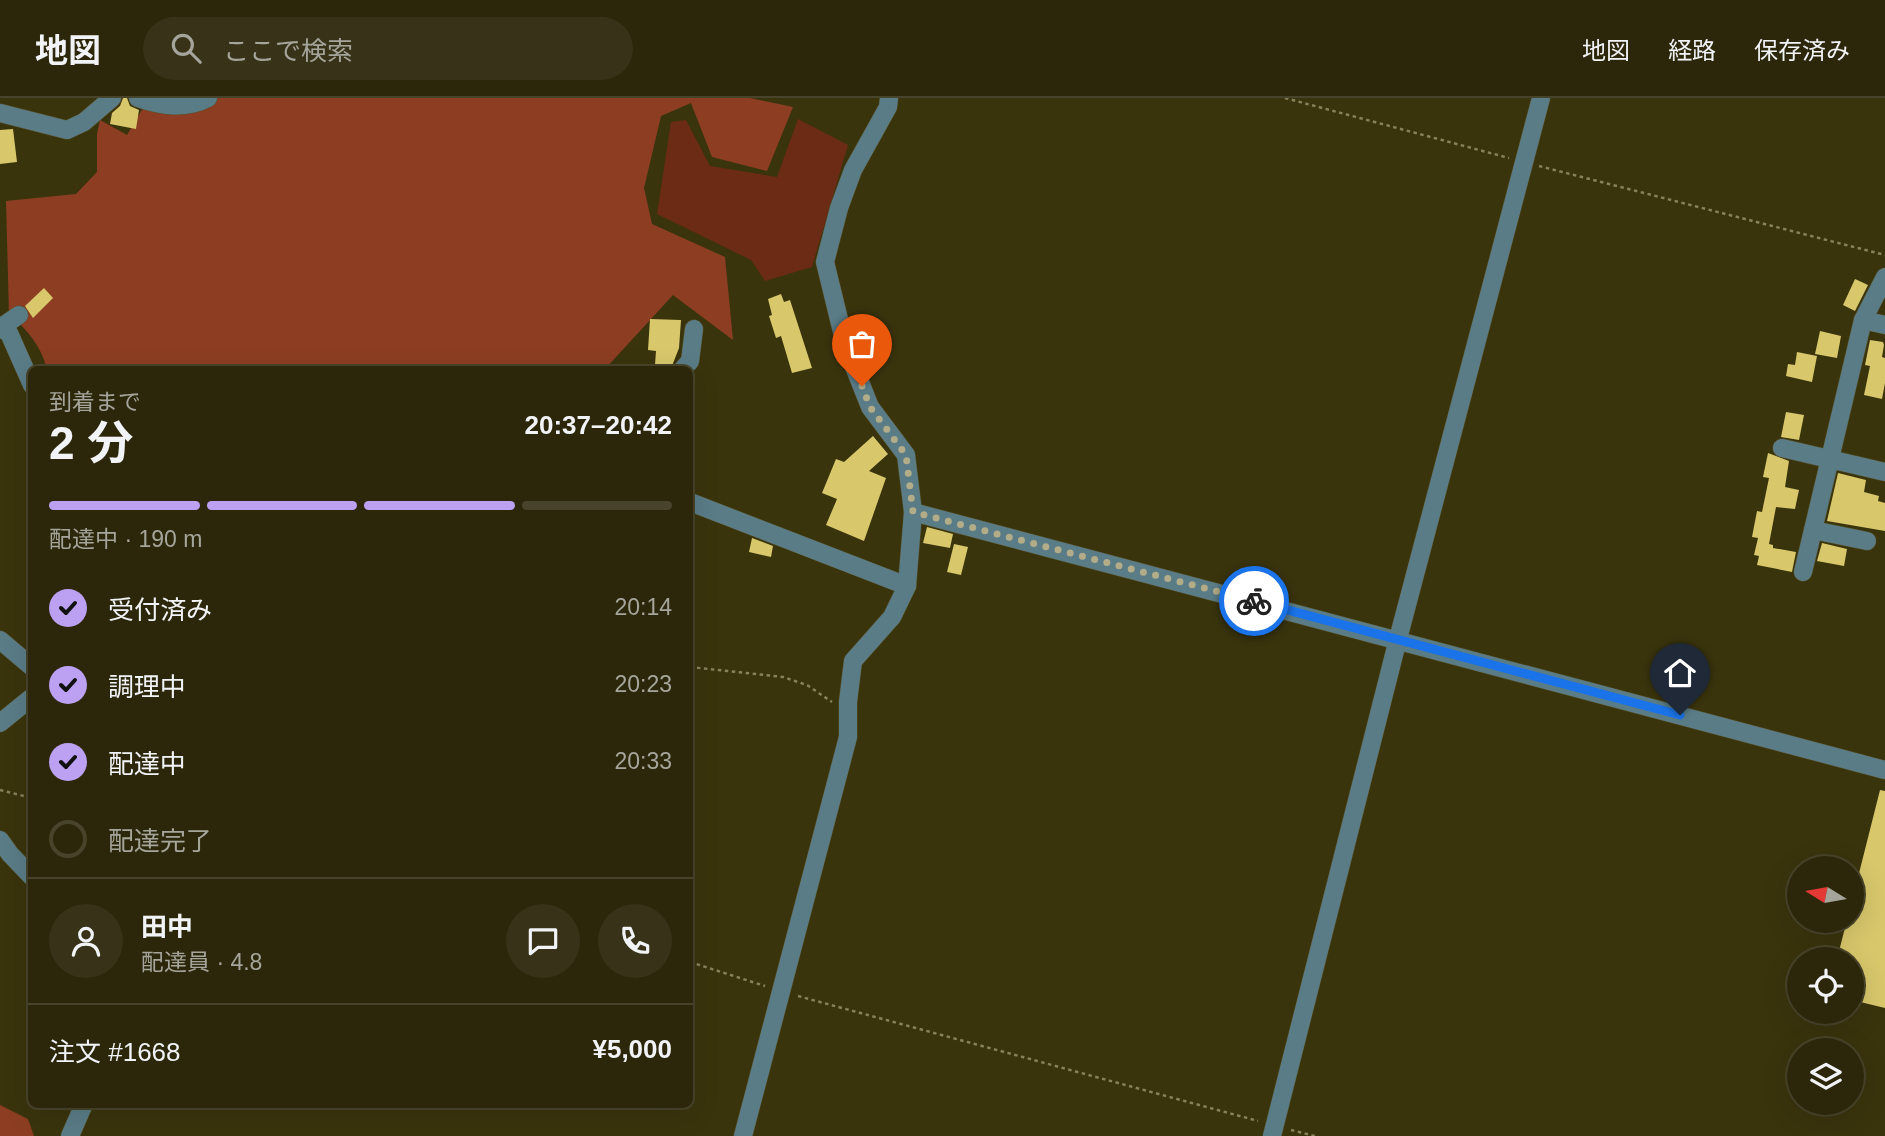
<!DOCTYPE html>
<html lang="ja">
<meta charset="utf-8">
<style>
:root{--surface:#2c270a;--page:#383318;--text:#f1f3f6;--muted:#a6a59c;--line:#48442b;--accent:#bca0f2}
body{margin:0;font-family:Arial,"Noto Sans JP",sans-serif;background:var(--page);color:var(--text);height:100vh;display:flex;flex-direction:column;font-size:26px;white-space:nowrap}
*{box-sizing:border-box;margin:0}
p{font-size:23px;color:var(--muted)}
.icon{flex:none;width:38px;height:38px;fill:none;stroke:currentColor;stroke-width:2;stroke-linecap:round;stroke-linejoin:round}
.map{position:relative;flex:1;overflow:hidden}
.sheet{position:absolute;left:28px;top:268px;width:665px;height:742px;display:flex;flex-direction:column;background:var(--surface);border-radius:10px;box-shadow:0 7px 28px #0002,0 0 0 2px var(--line)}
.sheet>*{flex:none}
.needle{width:46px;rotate:281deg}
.buttons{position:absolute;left:1787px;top:758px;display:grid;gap:14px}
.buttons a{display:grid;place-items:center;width:77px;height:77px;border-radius:50%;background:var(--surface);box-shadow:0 7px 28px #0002,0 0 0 2px var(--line);font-size:35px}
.pin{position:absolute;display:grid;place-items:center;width:60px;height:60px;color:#fff;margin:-72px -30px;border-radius:50% 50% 50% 0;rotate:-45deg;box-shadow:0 0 7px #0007}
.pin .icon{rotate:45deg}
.courier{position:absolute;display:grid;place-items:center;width:70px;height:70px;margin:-35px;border:5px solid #1a73e8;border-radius:50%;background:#fff;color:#222;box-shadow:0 2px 9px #0007}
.summary em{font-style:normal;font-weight:700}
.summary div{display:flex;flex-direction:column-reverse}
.summary{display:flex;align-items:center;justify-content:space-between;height:119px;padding:0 21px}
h1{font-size:46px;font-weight:700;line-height:52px}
.bar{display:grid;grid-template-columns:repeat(4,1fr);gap:10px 7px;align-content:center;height:84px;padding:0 21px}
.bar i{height:9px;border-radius:5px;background:var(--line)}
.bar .current{background:var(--accent)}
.bar p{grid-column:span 4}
.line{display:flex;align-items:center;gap:18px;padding:0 21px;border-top:2px solid var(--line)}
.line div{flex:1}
.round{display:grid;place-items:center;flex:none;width:74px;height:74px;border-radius:37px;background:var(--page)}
ol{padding:0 21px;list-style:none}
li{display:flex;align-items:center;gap:21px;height:77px}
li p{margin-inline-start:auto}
li .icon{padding:7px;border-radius:50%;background:var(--accent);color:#111;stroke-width:4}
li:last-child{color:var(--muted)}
li i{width:38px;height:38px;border:4px solid var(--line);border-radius:50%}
header{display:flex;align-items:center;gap:42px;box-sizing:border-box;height:98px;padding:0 35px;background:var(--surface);border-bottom:2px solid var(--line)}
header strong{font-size:33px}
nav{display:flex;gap:38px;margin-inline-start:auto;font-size:24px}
.search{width:490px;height:63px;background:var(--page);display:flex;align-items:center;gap:18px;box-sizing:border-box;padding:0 24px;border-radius:38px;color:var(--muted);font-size:26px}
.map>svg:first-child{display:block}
</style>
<header>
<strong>地図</strong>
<div class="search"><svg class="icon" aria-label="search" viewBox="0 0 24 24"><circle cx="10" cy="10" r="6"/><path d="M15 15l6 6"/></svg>ここで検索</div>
<nav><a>地図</a><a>経路</a><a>保存済み</a></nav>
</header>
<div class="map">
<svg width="1885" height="1038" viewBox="0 0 1885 1038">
<rect width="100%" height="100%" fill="#3a340d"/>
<path fill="#6b2b14" d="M798,21l50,26 -36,122 -47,14 -14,-21 -94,-46 14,-92 15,-2 24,46 67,11z"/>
<g fill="#8d3e22">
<path d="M149,0h601l43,9 -26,64 -55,-14 -21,-54 -30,13 -17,72 8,36 73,33 8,83 -60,-45 -68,74h-558c-6,-23 -20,-40 -38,-55l-3,-113 70,-7 21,-22v-38l3,-14 27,15z"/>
<path d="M0,1007l28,14 6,17h-34z"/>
</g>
<g fill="#d8c76b">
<path d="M123,0h4l3,8 9,4 -3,19 -26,-5 2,-11 8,-7z"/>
<path d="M13,31l4,33 -17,2v-34z"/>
<path d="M1855,181l13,6 -13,26 -12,-6z"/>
<path d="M44,190l9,10 -20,20 -8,-12z"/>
<path d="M781,196l3,8 6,-2 22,68 -20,5 -11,-37 -5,2 -7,-22 3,-1 -4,-16z"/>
<path d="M650,221l31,1 -2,28 -7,18 -17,-1 1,-14 -8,-1z"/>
<path d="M1820,233l21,5 -4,22 -22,-4z"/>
<path d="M1870,242l13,2 1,3 -2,12 3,1v25l-3,16 -18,-4 6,-29 -5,-1z"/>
<path d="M1797,254l20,4 -5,26 -26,-6 2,-12 7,1z"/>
<path d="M1786,314l18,3 -5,25 -18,-3z"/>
<path d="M873,338l15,18 -19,17 17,7 -22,63 -38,-16 11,-26 -15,-6 14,-34 8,3z"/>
<path d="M1768,355l21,8 -4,26 14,3 -4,19 -19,-2 -7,37 4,1v3l23,4 -4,20 -35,-7 2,-9 -5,-1 4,-17 -6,-1 5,-26 5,1 7,-34 -6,-1z"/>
<path d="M1838,375l28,7 -2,12 15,4 -1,5 7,2v28l-58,-10z"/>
<path d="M927,429l26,7 -3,14 -27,-5z"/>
<path d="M752,440l21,8 -2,11 -22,-5z"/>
<path d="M1822,445l25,6 -3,17 -27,-5z"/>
<path d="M954,446l14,3 -7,28 -14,-3z"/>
<path d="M1880,692l5,1v217l-33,-8v-41h-15l10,-39h5v-19z"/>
</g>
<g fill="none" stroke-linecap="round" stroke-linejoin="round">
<g stroke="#58522b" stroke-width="19">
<g id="minor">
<path d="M138,0c23,8 47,12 70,0"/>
<path d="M0,15l67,17 17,-8 28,-24"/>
<path d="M1863,222l22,5"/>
<path d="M0,230l9,5 23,52"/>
<path d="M0,230l19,-13"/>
<path d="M683,271l7,-8 4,-32"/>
<path d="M1782,350l103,24"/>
<path d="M690,404l217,84"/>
<path d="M913,414l972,258"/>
<path d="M1813,432l54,11"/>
<path d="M1803,474l60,-252 22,-43"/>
<path d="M0,542l32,27"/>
<path d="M0,625l32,-26"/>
<path d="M0,742l10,14 22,23"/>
<path d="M70,1038l14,-32"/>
<path d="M743,1038l105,-399v-35l5,-41 39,-44 15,-31 6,-74 -7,-57 -36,-48 -25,-63 -20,-82 14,-54 14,-38 35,-63 1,-9"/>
<path d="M1272,1038l126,-497 143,-541"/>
</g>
</g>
<g stroke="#87815c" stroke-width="2.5" stroke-dasharray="3.5 3.5" stroke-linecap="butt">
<path d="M1285,0l224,60"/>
<path d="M1539,68l346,89"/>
<path d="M690,569l93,10 24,8 25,17"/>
<path d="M0,692l32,8"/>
<path d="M690,864l75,24"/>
<path d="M798,898l460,125"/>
<path d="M1291,1032l24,6"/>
</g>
<use href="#minor" stroke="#5a7c87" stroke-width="18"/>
</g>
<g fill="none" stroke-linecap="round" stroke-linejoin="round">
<path stroke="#b2ac88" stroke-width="7" stroke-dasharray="0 12.6" d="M862,288l8,21 36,48 7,57 341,89"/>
<path stroke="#1a73e8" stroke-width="9" d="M1254,503l426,114"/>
</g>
</svg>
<div class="buttons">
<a><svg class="needle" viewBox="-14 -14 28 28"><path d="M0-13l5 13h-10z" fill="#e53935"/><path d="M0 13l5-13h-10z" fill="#a6a59c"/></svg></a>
<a><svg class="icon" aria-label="locate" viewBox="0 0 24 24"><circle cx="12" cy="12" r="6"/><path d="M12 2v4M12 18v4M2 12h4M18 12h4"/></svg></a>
<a><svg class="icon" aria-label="layers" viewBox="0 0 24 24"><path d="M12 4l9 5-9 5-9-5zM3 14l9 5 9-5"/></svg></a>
</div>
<div class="pin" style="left:862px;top:288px;background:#ea580c"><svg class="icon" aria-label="bag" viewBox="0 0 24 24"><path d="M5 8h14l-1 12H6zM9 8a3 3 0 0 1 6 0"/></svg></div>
<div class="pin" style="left:1680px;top:617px;background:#1f2937"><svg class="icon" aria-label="home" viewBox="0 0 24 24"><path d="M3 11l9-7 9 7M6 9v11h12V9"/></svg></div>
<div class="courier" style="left:1254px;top:503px"><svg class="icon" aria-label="bike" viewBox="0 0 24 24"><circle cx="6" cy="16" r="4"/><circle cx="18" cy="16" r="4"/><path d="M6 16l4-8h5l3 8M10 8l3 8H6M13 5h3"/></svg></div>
<section class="sheet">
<div class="summary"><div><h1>2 分</h1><p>到着まで</p></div><em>20:37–20:42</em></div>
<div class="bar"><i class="current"></i><i class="current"></i><i class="current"></i><i></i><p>配達中 · 190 m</p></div>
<ol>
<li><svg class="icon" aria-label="check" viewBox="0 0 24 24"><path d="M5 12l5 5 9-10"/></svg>受付済み<p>20:14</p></li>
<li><svg class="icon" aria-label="check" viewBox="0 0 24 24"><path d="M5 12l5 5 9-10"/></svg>調理中<p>20:23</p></li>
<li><svg class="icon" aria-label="check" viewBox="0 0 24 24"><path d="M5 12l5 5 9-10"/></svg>配達中<p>20:33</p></li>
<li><i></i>配達完了</li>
</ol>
<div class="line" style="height:126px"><a class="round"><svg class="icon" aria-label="person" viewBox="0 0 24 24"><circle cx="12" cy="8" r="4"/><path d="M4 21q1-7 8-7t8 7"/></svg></a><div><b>田中</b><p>配達員 · 4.8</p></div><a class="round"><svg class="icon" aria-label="chat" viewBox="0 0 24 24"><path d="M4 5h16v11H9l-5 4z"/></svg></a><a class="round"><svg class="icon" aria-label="phone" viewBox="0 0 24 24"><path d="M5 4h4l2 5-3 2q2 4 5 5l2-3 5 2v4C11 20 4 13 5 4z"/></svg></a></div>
<div class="line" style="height:91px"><div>注文 #1668</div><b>¥5,000</b></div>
</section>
</div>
